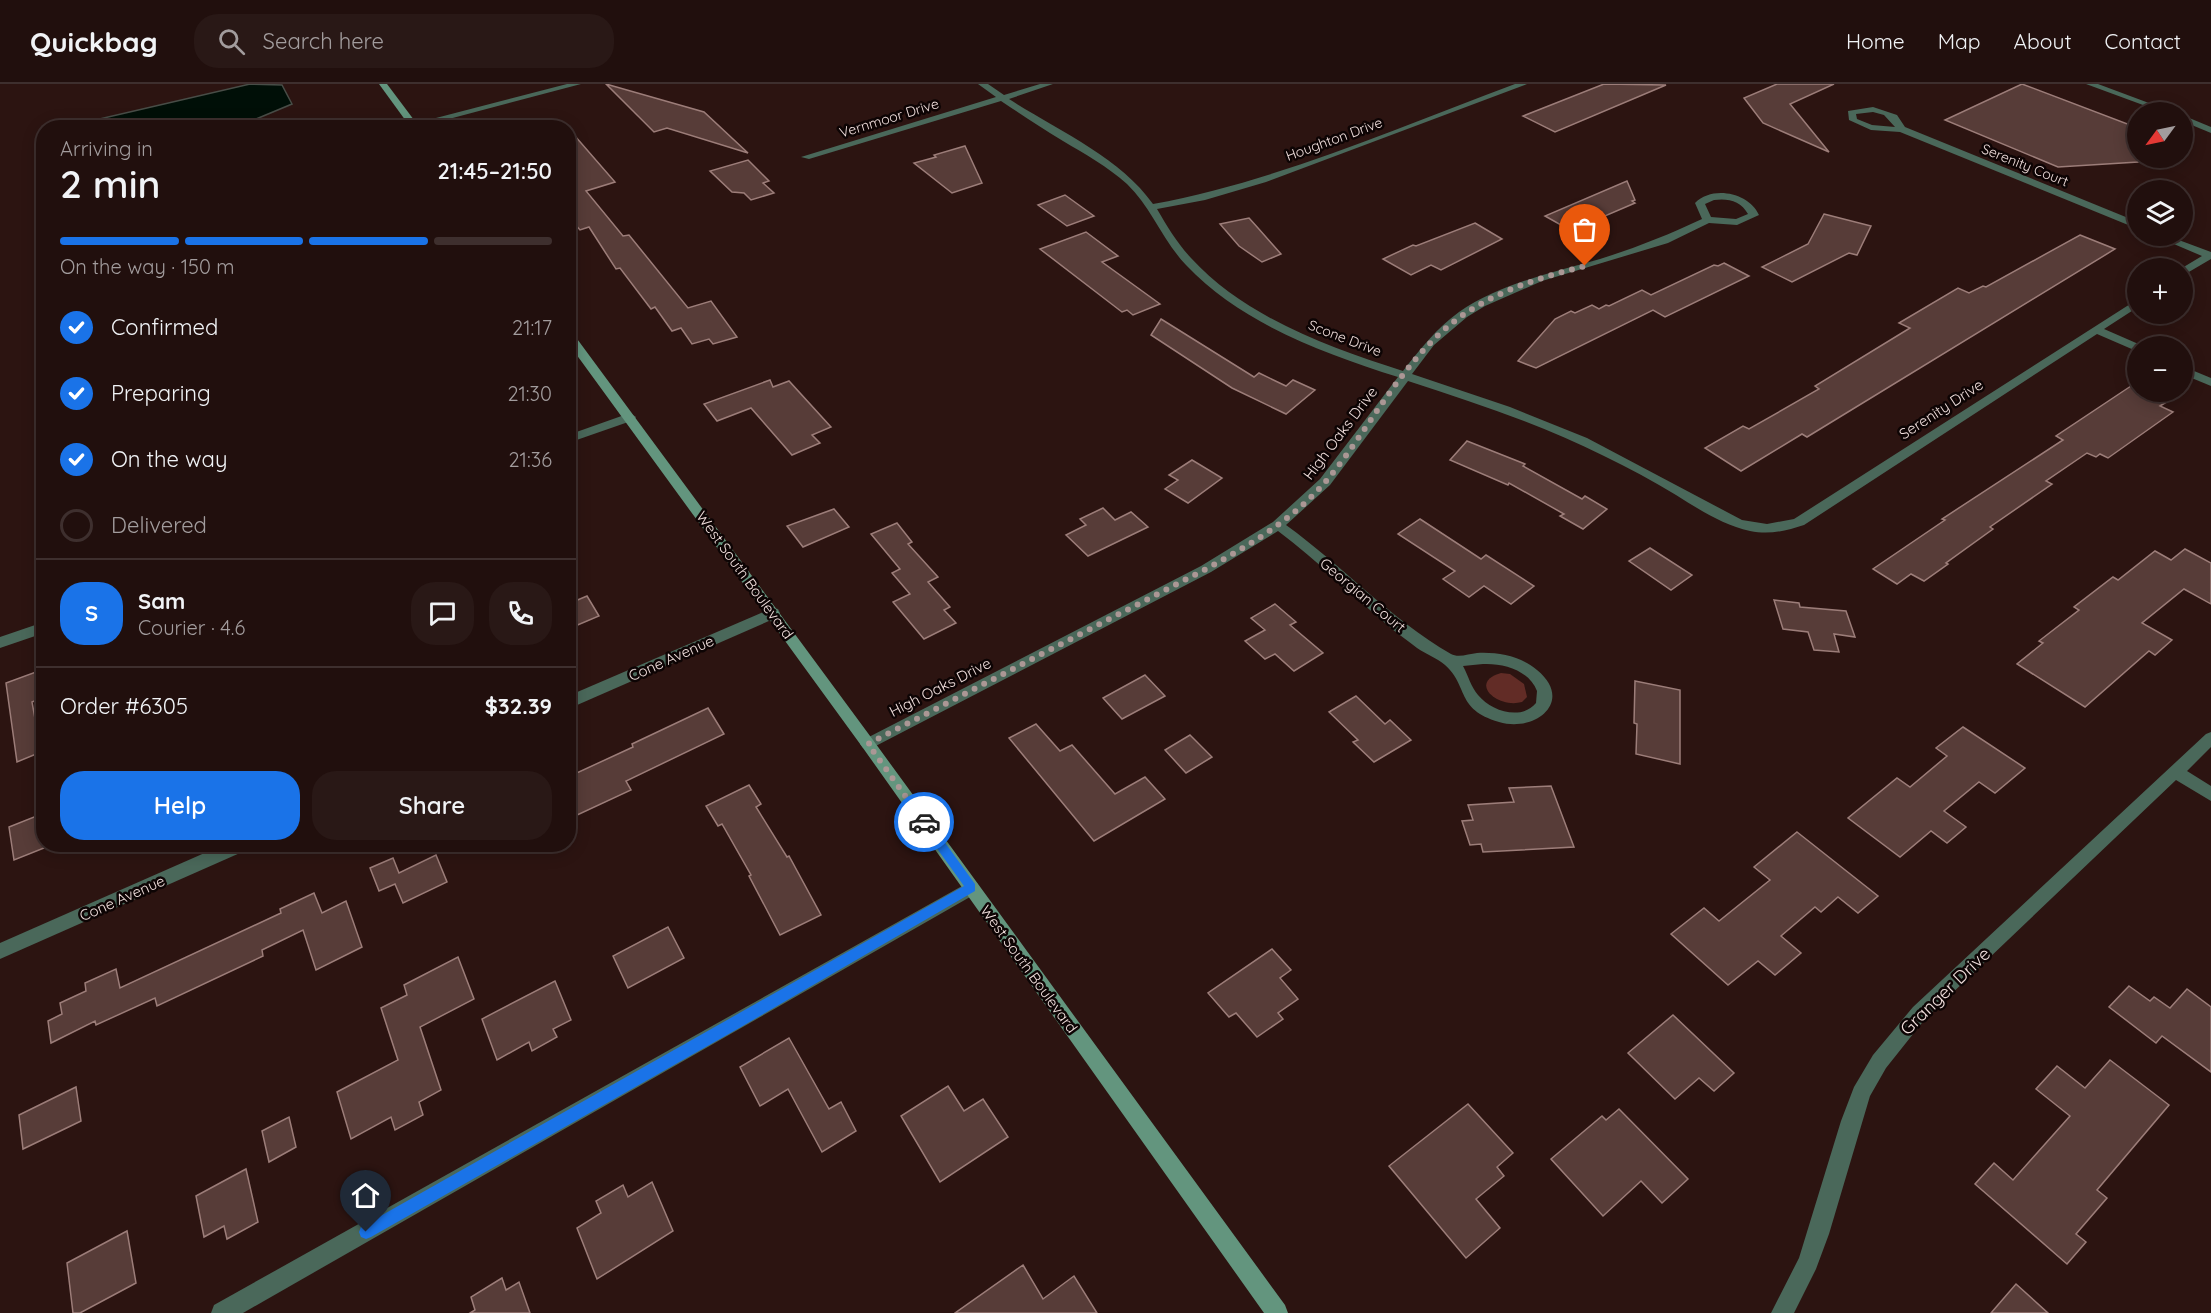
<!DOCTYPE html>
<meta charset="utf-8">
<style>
:root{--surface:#210f0d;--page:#291816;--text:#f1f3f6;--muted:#a29c9d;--line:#3e2f2e;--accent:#1a73e8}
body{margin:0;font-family:Quicksand,sans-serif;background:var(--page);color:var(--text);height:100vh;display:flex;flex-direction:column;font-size:22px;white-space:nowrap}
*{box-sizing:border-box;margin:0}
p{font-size:20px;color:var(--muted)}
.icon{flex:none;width:33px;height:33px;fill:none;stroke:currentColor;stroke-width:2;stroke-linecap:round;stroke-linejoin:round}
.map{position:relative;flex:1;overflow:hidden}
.side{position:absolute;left:36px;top:36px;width:540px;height:732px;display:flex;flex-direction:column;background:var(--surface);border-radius:24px;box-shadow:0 3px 15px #0003,0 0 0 2px var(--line)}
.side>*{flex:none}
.needle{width:39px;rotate:237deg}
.controls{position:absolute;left:2127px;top:18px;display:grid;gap:12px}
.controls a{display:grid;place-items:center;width:66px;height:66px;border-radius:50%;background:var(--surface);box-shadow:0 3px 15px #0003,0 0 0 2px var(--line);font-size:30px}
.pin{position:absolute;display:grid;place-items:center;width:51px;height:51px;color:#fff;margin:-62px -26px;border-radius:50% 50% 50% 0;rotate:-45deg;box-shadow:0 0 6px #0007}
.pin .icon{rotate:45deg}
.courier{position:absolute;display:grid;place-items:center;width:60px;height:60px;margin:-30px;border:4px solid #1a73e8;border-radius:50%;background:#fff;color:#222;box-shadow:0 2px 8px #0007}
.head em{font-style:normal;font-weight:600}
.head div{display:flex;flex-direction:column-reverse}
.head{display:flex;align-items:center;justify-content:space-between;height:102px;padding:0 24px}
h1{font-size:39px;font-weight:600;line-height:45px}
.bar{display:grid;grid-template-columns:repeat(4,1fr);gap:9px 6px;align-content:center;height:72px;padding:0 24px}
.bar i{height:8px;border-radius:4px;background:var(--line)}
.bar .active{background:var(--accent)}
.bar p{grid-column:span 4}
.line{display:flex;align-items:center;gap:15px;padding:0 24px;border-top:2px solid var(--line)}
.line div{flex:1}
.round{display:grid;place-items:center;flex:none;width:63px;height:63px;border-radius:24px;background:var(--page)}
ol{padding:0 24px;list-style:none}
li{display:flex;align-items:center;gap:18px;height:66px}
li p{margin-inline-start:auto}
li .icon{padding:6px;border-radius:50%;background:var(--accent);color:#fff;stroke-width:4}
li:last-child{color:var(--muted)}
li i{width:33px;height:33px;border:3px solid var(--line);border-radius:50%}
.cta{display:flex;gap:12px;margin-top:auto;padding:12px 24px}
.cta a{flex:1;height:69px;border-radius:24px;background:var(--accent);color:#fff;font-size:24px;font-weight:600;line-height:69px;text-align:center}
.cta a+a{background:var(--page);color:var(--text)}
header{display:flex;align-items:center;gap:36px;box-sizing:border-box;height:84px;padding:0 30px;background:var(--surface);border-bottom:2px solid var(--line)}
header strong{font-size:28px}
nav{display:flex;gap:33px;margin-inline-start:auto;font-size:21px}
.search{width:420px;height:54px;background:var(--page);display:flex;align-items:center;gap:15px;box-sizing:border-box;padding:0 21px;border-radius:24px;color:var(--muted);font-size:22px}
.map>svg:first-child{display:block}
</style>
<header>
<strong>Quickbag</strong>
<div class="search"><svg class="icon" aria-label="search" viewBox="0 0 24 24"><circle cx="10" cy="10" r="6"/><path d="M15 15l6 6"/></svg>Search here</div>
<nav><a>Home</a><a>Map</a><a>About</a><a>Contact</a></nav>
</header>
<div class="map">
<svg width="2211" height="1229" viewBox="0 0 2211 1229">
<rect width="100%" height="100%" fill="#2c1411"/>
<path fill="#622c26" d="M1501,589l9,1 14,10 3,13 -5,5c-25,7 -54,-20 -21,-29z"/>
<path fill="#000f07" stroke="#484d47" stroke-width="1.5" d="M250,0l32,1 10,19 -43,18 -18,5h-155l15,-6z"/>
<g fill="#573c38" stroke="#9c7d79" stroke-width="1.5">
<path d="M606,0l98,28 44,41 -81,-25 -13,4z"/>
<path d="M1604,0l62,1 -111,47 -32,-16z"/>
<path d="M1777,0h57l-44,20 39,48 -66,-29 -19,-25z"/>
<path d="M2022,0l116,44v34l-80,5 -113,-47z"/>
<path d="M568,44l47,54 -29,9 37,45 6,-1 59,73 23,-7 26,36 -24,7 -4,-5 -17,5 -11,-16 -9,3 -17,-24 -4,2 -31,-41 -4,1 -27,-42 -9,3 -12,-14z"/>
<path d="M965,62l17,37 -30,10 -38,-30 22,-6 -2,-2z"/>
<path d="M748,76l21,21 -6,2 11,10 -23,7 -7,-7 -12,-1 -22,-21z"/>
<path d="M1627,97l8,19 -3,1 3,2 -30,13 -3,-2 -34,15 -23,-13z"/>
<path d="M1065,111l29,21 -27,10 -29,-21z"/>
<path d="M1824,130l47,12 -14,29 -8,-2 -57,29 -30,-15 46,-23z"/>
<path d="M1249,134l9,10 23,26 -19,8 -23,-16 -19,-22z"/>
<path d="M1475,139l27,16 -61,31 -10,-5 -20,10 -28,-16 30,-14 3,1z"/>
<path d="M1086,148l32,24 -16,6 58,42 -27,11 -6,-5 -5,2 -82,-63z"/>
<path d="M2080,151l35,14 -308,188 -5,-3 -61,37 -36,-23 38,-22 6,3 70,-40 -4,-3 95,-58 -11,-5 59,-35 11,5 14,-7 3,1z"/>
<path d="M1724,179l25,13 -84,41 -12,-7 -117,58 -18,-7 37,-42 16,-8 4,2 17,-8 7,4 7,-4 3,1 33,-16 9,5 63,-30 4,1z"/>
<path d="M1161,235l93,58 5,-4 27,13 7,-6 22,10 -29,24 -54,-26 -81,-53z"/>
<path d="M770,296l3,7 16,-6 42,46 -19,8 8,8 -28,12 -41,-47 -34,13 -13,-17z"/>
<path d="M2134,300l4,2v6h10l20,9 -8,5 13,6 -65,46 -8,-4 -4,3 -9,-4 -41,28 6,3 -62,43 3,2 -47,34 2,1 -24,17 -13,-7 -14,10 -24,-15 72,-49 -3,-1 121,-79 -7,-4z"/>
<path d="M1467,357l58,23 -2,2 59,33 3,-3 22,13 -24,20 -23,-13 4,-2 -55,-31 -1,2 -58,-25z"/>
<path d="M1192,376l30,18 -34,25 -23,-14 13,-9 -9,-5z"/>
<path d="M1103,424l12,12 16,-8 17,15 -60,29 -22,-21 20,-10 -6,-6z"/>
<path d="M834,425l15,18 -46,20 -16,-21z"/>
<path d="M1420,435l61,40 5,-4 48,31 -23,18 -27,-18 -15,11 -26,-18 12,-8 -57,-37z"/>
<path d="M897,439l15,19 -4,2 30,33 -10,5 22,25 -6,3 12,13 -32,16 -31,-37 17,-8 -18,-21 8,-4 -29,-35z"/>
<path d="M1650,464l42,27 -21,15 -42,-29z"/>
<path d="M2185,465l26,14v41l-27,-15 -42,34 30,17 -17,15 -6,-4 -64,56 -68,-43 26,-21 -4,-2 40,-31 -5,-3 39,-30 5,3 37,-29 16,9z"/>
<path d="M587,512l12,20 -31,13v-25z"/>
<path d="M1774,516l25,3 1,4 46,4 9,26 -21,-3 5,18 -25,-2 -6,-18 -25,-3z"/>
<path d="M1275,520l21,18 -6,3 33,28 -29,18 -19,-17 -10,5 -20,-18 20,-11 -14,-12z"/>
<path d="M44,585v28l-12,5 9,50 -24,10 -11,-79z"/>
<path d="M1145,591l20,21 -43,23 -19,-21z"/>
<path d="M1635,597l45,9v74l-44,-10 1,-30 -3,-1z"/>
<path d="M1356,612l29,28 5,-4 21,20 -37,22 -21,-20 5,-2 -29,-28z"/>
<path d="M708,624l16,26 -98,47 5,9 -56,26 -7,-13v-26l65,-30 -1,-3z"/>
<path d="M1036,640l24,27 12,-6 43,49 30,-17 20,22 -71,42 -85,-103z"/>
<path d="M1963,643l62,41 -30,25 -16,-11 -35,29 22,16 -19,16 -16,-12 -31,26 -52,-39 49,-40 13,9 37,-31 -11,-8z"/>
<path d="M1190,651l22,22 -26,16 -21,-23z"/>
<path d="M749,701l12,19 -5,3 31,50 2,-1 32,59 -41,20 -31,-59 2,-1 -29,-51 -4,2 -12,-20z"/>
<path d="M1551,702l23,61 -91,5 -2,-8 -11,1 -8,-24 11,-1 -5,-15 46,-3 -5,-14z"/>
<path d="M44,729v35l-30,12 -5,-33z"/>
<path d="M1797,748l81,64 -20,17 -20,-16 -17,15 -6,-5 -34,29 20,17 -26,22 -17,-14 -30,24 -57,-51 33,-26 15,13 51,-41 -16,-13z"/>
<path d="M436,771l11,27 -44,21 -8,-19 -16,7 -9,-23 23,-10 6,15z"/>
<path d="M314,809l8,20 24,-12 16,46 -46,23 -13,-40 -41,20 1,6 -106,50 -2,-8 -59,27 -1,-4 -44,22 -3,-22 14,-7 -2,-11 26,-12 -1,-8 31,-14 4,19 161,-75 -1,-4z"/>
<path d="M668,843l16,31 -56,30 -15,-32z"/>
<path d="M1272,865l19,21 -11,8 18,21 -20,14 5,6 -26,18 -21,-24 -7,4 -21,-24z"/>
<path d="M458,873l16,42 -54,28 21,63 -22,12 4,13 -28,15 -4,-13 -40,22 -14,-47 61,-32 -17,-52 26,-13 -3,-10z"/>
<path d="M555,897l16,39 -18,9 4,8 -25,14 -3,-9 -32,18 -15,-41z"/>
<path d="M2129,902l21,15 4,-4 16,11 17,-19 24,18v65l-49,-36 -6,7 -47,-36z"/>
<path d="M1673,931l61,58 -20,18 -15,-13 -24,21 -47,-46z"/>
<path d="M789,954l40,71 12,-7 15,29 -34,21 -34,-63 -28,17 -20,-39z"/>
<path d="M2110,976l59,45 -72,85 10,8 -31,36 10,8 -19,22 -92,-80 19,-21 19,17 57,-64 -34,-27 21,-23 28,22z"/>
<path d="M948,1002l16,25 19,-12 25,38 -68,45 -39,-66z"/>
<path d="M76,1003l5,34 -58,28 -4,-34z"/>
<path d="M1468,1020l45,49 -16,14 7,9 -28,23 24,29 -34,30 -77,-92z"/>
<path d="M1619,1025l69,70 -26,24 -21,-22 -38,35 -52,-57 51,-43 4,4z"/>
<path d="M289,1033l7,30 -27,15 -7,-31z"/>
<path d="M246,1085l12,53 -31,17 -3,-13 -20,11 -8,-41z"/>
<path d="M652,1098l21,49 -76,48 -20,-51 24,-15 -5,-12 27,-16 5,12z"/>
<path d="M127,1147l9,52 -56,30h-7l-6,-50z"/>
<path d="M1023,1181l20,34 31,-23 23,37h-142z"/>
<path d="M502,1194l4,12 13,-8 11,31h-60l5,-3 -4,-13z"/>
<path d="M2016,1200l32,29h-57z"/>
</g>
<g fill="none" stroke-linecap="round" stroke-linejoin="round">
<g fill="#4a685a" fill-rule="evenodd">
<path d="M567,0h14l-166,44 -6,-3z"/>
<path d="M978,0h10l16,11 36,-11h13l-44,15c48,31 111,58 144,105 125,-23 243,-76 362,-120h12l-261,98 -61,18 -48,9c10,17 20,34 34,49 54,59 137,89 212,113 17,-22 33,-42 56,-59 42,-29 93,-39 141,-53 35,-11 68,-24 102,-40l-7,-16c18,-18 54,-10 64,12l-22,10 -28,-2 -41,20 -126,38 -57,25 -18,11 -33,28 -22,29 98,33 77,31 155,82 25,4 27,-5 344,-220v8l-34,22 39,17h-5v5l-4,-1 -37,-16 -293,191c-18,6 -35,10 -54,6 -27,-6 -50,-21 -74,-36 -23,-14 -47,-27 -72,-39 -63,-32 -129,-53 -196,-75l-78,104 -44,40c57,41 104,94 165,129 7,4 18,0 26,-1 22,-1 43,3 60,17 38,31 -2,63 -38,52 -44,-13 -30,-36 -54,-57 -8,-7 -19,-11 -28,-17 -8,-6 -17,-13 -25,-19 -38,-32 -74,-68 -114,-98l-67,41 -343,178 -5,-2 -3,-4 3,-4 338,-174 72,-44 47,-43 78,-102c-75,-24 -156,-53 -212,-112 -23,-24 -35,-58 -59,-81 -19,-17 -42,-30 -64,-43 -21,-13 -41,-26 -62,-40l-192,58 -8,-2 195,-60zM1714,116c14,-2 27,1 34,14l-12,5 -25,-2 -6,-13zM1483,580c20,-1 46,6 54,27l-1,12c-15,18 -45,8 -58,-8 -7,-8 -10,-20 -15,-29z"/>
<path d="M2086,0h12l75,28h-11z"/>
<path d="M1873,23l24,8 8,12 233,95v7l-238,-97 -29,-2 -22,-10 -1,-9zM1873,28l11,3 11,12 -23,-2 -15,-6 -1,-5z"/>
<path d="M2182,31l29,12v6l-29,-12z"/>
<path d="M2155,152h13l43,16v7l-29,17v-8l20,-12z"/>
<path d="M2182,282l29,12v8l-29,-12z"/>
<path d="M630,329l6,4 -2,3 -66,23v-8z"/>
<path d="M773,524l5,1 2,4 -2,4 -210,92v-13z"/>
<path d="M44,538v11l-44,15v-11z"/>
<path d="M2211,648v15l-24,24 24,15v15l-35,-21 -251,239 -39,49 -16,28 -41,138 -13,35 -22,44h-23l28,-55 42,-137 13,-34 19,-32 40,-48 293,-273z"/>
<path d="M225,760h26l-2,5 -249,110v-16z"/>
<path d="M971,797l6,2 2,5 -2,5 -734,420h-32l3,-8z"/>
</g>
<g fill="#63957e" fill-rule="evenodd">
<path d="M379,0h8l33,44h-9z"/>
<path d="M568,247l4,1 301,408 412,565 3,8h-24l-401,-565 -295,-405z"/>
</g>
</g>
<path fill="#1a73e8" d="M924,733l4,2 47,65v7l-234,136 -370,210 -5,2 -5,-2 -2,-5 2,-5 603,-341 -44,-61 -1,-3z"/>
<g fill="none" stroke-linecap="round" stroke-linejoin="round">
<path stroke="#ab9795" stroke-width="6" stroke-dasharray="0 10.8" d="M924,738l-56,-78 338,-175c44,-24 88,-50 121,-89 45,-54 77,-124 136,-165 36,-25 79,-38 122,-49"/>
</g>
<g text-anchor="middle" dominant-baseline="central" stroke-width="5" stroke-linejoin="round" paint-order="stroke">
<g font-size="14" fill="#f0dedc" stroke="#0d0404">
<text transform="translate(889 34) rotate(-17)">Vernmoor Drive</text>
<text transform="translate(1334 55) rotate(-20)">Houghton Drive</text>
<text transform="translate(2025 81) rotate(22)">Serenity Court</text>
<text transform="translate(1345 254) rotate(21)">Scone Drive</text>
</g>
<g font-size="15" fill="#f0dedc" stroke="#0d0404">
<text transform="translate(1941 325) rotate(-33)">Serenity Drive</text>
<text transform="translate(1340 349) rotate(-53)">High Oaks Drive</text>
<text transform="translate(745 491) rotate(54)">West South Boulevard</text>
<text transform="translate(1363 511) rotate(40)">Georgian Court</text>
<text transform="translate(671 574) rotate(-24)">Cone Avenue</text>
<text transform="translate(940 603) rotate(-27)">High Oaks Drive</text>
<text transform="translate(122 814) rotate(-24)">Cone Avenue</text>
<text transform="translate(1029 885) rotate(54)">West South Boulevard</text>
</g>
<g font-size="18" fill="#f0dedc" stroke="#0d0404">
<text transform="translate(1945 907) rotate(-44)">Granger Drive</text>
</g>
</g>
</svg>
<div class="controls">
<a><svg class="needle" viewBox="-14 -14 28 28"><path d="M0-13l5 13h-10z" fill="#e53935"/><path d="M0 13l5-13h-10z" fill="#a29c9d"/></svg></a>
<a><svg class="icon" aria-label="layers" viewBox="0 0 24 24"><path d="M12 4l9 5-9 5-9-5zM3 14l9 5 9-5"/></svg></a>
<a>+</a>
<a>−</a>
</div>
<div class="pin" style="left:1585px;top:182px;background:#ea580c"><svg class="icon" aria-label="bag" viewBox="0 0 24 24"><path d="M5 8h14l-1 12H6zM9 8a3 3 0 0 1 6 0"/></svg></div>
<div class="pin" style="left:366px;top:1148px;background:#1f2937"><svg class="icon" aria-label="home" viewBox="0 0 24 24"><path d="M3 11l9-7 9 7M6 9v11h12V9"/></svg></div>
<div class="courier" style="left:924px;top:738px"><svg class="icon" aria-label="car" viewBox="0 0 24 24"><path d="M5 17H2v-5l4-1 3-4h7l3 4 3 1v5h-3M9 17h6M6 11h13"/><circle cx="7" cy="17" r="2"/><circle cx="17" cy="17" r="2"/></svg></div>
<section class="side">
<div class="head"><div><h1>2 min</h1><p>Arriving in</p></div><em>21:45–21:50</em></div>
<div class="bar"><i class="active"></i><i class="active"></i><i class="active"></i><i></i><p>On the way · 150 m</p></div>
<ol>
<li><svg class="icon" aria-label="check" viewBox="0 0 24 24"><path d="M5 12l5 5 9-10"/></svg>Confirmed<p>21:17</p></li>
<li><svg class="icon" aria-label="check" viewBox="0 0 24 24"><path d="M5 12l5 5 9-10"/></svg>Preparing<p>21:30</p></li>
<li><svg class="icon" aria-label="check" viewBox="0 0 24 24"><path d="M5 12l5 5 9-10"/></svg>On the way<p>21:36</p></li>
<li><i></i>Delivered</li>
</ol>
<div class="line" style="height:108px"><b class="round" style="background:var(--accent);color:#fff">S</b><div><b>Sam</b><p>Courier · 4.6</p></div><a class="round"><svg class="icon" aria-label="chat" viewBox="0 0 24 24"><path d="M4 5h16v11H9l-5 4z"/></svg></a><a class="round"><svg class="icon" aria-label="phone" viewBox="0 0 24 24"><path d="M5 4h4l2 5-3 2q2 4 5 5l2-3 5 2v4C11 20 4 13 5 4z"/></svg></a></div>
<div class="line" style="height:78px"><div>Order #6305</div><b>$32.39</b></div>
<div class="cta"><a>Help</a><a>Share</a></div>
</section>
</div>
